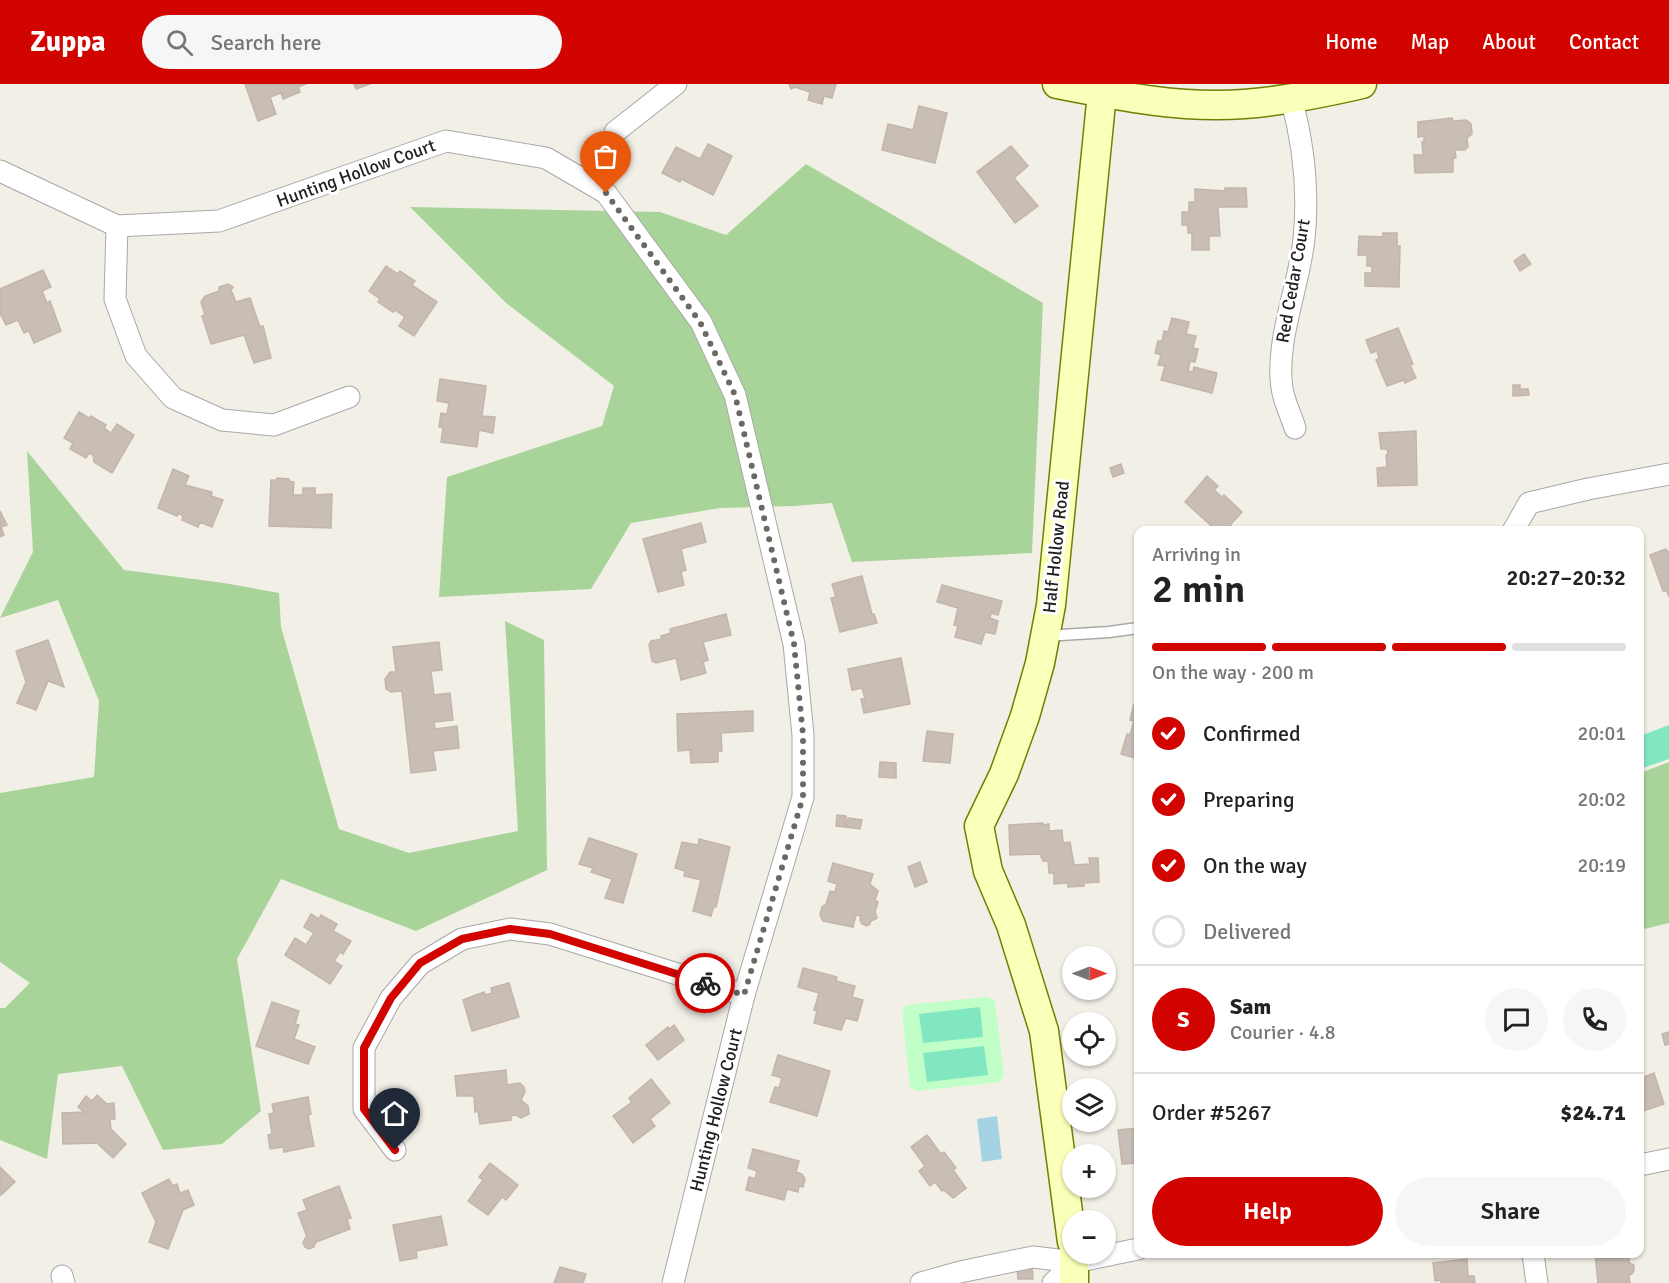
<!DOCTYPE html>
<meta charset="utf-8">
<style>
:root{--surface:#fff;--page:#f6f6f6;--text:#222;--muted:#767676;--line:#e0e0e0;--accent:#d20400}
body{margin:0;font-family:Signika,sans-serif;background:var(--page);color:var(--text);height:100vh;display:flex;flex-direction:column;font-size:22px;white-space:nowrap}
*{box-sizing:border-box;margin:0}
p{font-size:20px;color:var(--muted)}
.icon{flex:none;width:33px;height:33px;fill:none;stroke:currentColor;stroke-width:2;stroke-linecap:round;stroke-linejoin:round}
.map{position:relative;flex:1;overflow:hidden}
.details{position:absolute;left:1134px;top:442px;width:510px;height:732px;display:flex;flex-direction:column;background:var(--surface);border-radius:12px;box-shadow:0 2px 4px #0004}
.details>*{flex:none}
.needle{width:39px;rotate:90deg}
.buttons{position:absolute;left:1062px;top:862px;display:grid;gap:12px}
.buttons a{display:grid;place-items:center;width:54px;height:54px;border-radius:50%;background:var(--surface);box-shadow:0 2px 4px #0004;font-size:30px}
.pin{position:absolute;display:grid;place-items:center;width:51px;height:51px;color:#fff;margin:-62px -26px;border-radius:50% 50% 50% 0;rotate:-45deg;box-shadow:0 0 6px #0007}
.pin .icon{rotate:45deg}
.courier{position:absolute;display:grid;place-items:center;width:60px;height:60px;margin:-30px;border:4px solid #d20400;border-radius:50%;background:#fff;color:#222;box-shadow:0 2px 8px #0007}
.headline em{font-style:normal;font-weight:600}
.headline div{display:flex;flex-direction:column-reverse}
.headline{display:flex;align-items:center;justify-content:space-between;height:102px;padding:0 18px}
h1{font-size:39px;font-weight:600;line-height:45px}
.bar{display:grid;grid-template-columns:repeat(4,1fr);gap:9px 6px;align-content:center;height:72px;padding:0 18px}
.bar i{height:8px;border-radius:4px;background:var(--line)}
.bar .selected{background:var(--accent)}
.bar p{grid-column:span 4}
.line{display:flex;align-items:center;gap:15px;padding:0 18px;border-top:2px solid var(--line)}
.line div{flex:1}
.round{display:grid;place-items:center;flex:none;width:63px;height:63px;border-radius:32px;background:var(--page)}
ol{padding:0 18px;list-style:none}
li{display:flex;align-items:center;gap:18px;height:66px}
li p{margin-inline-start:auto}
li .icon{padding:6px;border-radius:50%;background:var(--accent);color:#fff;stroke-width:4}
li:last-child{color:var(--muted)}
li i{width:33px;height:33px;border:3px solid var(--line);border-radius:50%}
.cta{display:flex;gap:12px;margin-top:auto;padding:12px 18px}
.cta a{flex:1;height:69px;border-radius:36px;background:var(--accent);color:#fff;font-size:24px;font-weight:600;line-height:69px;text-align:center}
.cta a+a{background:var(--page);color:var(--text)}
header{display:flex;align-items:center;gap:36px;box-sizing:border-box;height:84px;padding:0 30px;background:var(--accent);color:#fff}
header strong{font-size:28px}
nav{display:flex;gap:33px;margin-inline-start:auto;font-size:21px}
.search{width:420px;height:54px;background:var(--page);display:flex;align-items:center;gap:15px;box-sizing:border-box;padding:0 21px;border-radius:33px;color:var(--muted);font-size:22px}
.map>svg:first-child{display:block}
</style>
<header>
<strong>Zuppa</strong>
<div class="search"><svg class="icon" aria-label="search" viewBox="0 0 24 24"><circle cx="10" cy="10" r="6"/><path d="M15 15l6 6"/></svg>Search here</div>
<nav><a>Home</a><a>Map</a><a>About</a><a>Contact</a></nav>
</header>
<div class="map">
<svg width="1669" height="1199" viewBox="0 0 1669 1199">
<rect width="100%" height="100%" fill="#f2efe7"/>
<g fill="#a9d499">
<path d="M806,80l237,139 -11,250 -180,9 -20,-59 -38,3 -74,2 -89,15 -40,66 -152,8 8,-120 155,-51 12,-40 -108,-83 -96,-96 250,5 66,23z"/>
<path d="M27,367l97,119 100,13 55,10 2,34 58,202 70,24 109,-22 -13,-210 39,19 3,230 -131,61 -135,-52 -44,80 24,152 -39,33 -59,6 -41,-84 -64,8 -11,85 -47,-19v-132h5l25,-25 -30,-21v-169l94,-16 5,-76 -41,-101 -58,18 33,-66z"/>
<path d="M1669,678v161l-29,7v-157z"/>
</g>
<path fill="#c2fec8" d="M987,913l8,4 9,74 -4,7 -83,9 -7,-4 -8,-75 4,-7z"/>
<g fill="#80e7c1">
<path d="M1669,641v34l-26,9 -3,-10v-22z"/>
<path d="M980,923l3,30 -60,6 -4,-29z"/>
<path d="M984,962l4,29 -61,7 -4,-29z"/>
</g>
<path fill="#a5d3e3" d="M997,1032l5,43 -20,3 -5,-43z"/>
<g fill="#c8beb6" stroke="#c5b5a8" stroke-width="1.5">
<path d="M245,0h61l-8,3 2,5 -17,7 -2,-6 -11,4 6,17 -18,7z"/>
<path d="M354,0h16l-14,5z"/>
<path d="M789,0h47l-4,14 -8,-2 -2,8 -14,-4 2,-8 -15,-5 -4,2z"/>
<path d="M919,22l28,7 -12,50 -53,-13 6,-26 25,6z"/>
<path d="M1452,34l1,3 13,-1 5,4 1,10 -5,4 1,9 -3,3h-10l1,8h-3v14l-38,1 -1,-18h9l-1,-13h2v-6l-6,1v-15z"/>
<path d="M708,60l24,12 -19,39 -32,-16 -1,3 -18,-9 14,-26 24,12z"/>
<path d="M1011,62l17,20 -14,12 24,28 -23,17 -38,-51z"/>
<path d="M1225,104h21l1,19h-29l2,29h-11v14h-17v-17h-4v-8h-6v-13h7v-10h6v-13l30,2z"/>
<path d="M1383,149h14v13h3l-1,41 -34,-1v-13h7v-7h-5v-11h-9l1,-19 24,1z"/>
<path d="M1524,170l7,10 -11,7 -6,-10z"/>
<path d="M386,182l12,8 2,-3 15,10 -3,4 25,17 -23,34 -15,-10 6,-9 -10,-7 -2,2 -15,-10 2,-3 -11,-8z"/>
<path d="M43,186l8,17 -9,4 5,12 3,-2 11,30 -27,12 -5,-12 -5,2 -6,-13 -12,5 -6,-12v-24z"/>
<path d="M228,200l5,3 -2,3 5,12 14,-4 10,29 3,-1 8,32 -17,5 -10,-28 -33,9 -9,-28 3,-1 -4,-13 4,-6 14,-5v-4z"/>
<path d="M1172,234l17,4 -3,12 10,2 -3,12 5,1 -3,13 -5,-1 -2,10 5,1 1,-5 23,6 -5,20 -51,-13 4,-14 -7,-1 3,-10 -6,-2 3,-12h4l2,-10 4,1z"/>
<path d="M1398,244l15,36 -3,1 6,13 -11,5 -1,-3 -17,6 -11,-26 3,-2 -2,-7 -6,2 -5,-13z"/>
<path d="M440,295l46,7 -4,30 13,1 -2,16 -14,-3 -2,17 -36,-5 2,-15h-4l2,-14 6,1 2,-11 -12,-2z"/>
<path d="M1513,301h7v4h8l1,6 -16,1z"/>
<path d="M79,328l10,6 2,-2 15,9 -2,3 7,5 6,-9 17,11 -22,38 -18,-11 -1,-7 -4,-2 -3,5 -16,-9 3,-6 -9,-5z"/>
<path d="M1416,347l1,54 -39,1 -1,-18 10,-1 -1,-12h2l-1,-6h-6l-2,-16z"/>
<path d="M1121,380l3,9 -11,4 -3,-9z"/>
<path d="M173,385l16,7 -4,9 27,7 -1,4 12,4 -11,27 -12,-5 -2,5 -16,-7 1,-4 -5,-3 -1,3 -19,-8z"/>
<path d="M1207,392l11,10 -4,4 8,7 2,-2 18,17 -12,13 2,2 -4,4h-11l-32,-29z"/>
<path d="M277,394l12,1v2l5,1 -1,13h10v-7h12v7l17,-1 -1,34 -62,-2 2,-46h6z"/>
<path d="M0,427l7,14 -6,2 3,8 -4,2z"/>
<path d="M701,439l5,19 -25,7 5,21 -5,2 3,13 -26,7 -15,-53z"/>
<path d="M1666,465l1,3 2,-1v46l-2,-6h-4l-13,-36z"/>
<path d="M862,492l10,38h2l3,9 -37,9 -9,-34 5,-1 -4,-13z"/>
<path d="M942,501l60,16 -4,14 -7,-2 -1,5 8,3 -3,13 -10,-2 -4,12 -26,-7 3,-11 -4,-1 4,-17 -21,-6z"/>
<path d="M726,530l5,21 -28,7 5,18 -5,2 3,11 -25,7 -5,-22 -20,5 -4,-2 -3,-16 2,-4 11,-2 -1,-3 10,-3 -1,-4z"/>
<path d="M48,556l16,47 -16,-6 -12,29 -19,-7 9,-21 -10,-31z"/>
<path d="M439,558l3,28 -11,1 3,24 16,-2 3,27 -19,2 1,7 22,-3 2,22 -26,3 3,19 -25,3 -9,-82 -11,1 -5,-3 -1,-10 5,-7h6l-3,-25z"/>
<path d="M901,574l9,46 -46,9 -3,-14h4l-3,-11 -10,2 -4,-21z"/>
<path d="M1134,620l4,1v54l-17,-5 6,-20 3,1 4,-14 -4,-1z"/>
<path d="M753,627v20l-32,2 1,18h-4v11l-27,1 -1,-13 -12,1 -1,-37z"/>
<path d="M927,647l26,3 -3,29 -27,-2z"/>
<path d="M880,678l16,1v15l-17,-1z"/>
<path d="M837,731l9,1 -1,11 -9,-1z"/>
<path d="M848,734l14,2 -2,9 -14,-2z"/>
<path d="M1043,739v2l6,-1v7l13,-1 1,13 7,-1 4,23 16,-1 -1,-6h9l1,24 -15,1v3l-16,1v-4l-14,1v-11h-5l-1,-12h-5l-3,-7 -30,1 -1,-30z"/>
<path d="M589,754l48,16 -14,49 -18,-5 7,-19 -21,-7 2,-4 -14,-4z"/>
<path d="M699,755l31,8 -14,60 -2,-1 -3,10 -18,-5 8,-31 -17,-4 1,-5 -10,-3 7,-26 16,3z"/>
<path d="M920,778l7,20 -12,5 -7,-20z"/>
<path d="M833,779l40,11 -3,10 8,7 -3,9 3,2 -3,10 2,6 -6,3 -1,3 -3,2 -5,-2 -2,-4 1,-4 -5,-1 -3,12 -30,-6 -3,-6 2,-8 4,-3 4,-13 5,1 2,-8 -9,-3z"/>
<path d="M311,830l8,5 2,-4 16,9 -4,7 18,10 -8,13 -3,-2 -6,9 8,5 -12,18 -45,-29 10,-17 11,7 8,-12 -10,-6z"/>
<path d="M803,884l34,9 -1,4 19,5 -3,11 11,3 -6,21 -11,-3 -5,12 -27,-7 3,-12 -3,-1 5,-17 -21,-6z"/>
<path d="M509,899l10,34 -47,14 -9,-31 21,-8 1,3 7,-2 -1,-5z"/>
<path d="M272,918l27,9 -4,13 4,1 -5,14 21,8 -7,17 -52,-18z"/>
<path d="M674,941l10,15 -26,20 -12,-15 22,-18 1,2z"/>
<path d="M1669,948v12l-4,1 -3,-11z"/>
<path d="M778,971l52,16 -13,45 -47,-14 5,-15 4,1 3,-10 -10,-3z"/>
<path d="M506,986l1,15 13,-2 4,4 1,5 -4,8 7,6 1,8 -8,4 -5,-3 -5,1v4l-31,4 -2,-13 -3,1 -1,-16h-17l-2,-20z"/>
<path d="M1654,989l10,31 -24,8v-37l3,-1 1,3z"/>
<path d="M651,995l19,24 -20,16 5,7 -22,17 -20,-27 19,-14 -3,-4z"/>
<path d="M97,1011l10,9 7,-1 1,16h-5l1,10 15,15 -13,14 -16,-15 -34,1 -1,-31 22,-1 -6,-5 8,-11 6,5z"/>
<path d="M308,1013l3,17 -3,1 6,31 -30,6 -1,-5 -13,2 -2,-14 4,-1 -3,-20 5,-1 -2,-9z"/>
<path d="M1138,1044v35l-16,1 -4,-34z"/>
<path d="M927,1051l14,19 3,-2 12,16 -3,2 13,18 -13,10 -9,-8 -2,1 -7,-9 -5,4 -11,-15 6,-5 -14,-19z"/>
<path d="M753,1065l46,12 -3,11 6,2 3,5 -2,8 -4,-1 -1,6 -11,-3 -3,11 -38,-10 3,-13 6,2 2,-8 -9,-3z"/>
<path d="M490,1079l28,22 -12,15 -4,-3 -14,18 -20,-14 15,-21 -4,-3z"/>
<path d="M0,1083l15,15 -14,13h-1z"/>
<path d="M169,1095l4,7 4,-2 3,9 8,-3 6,15 -11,5 -15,39 -19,-7 7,-20 -14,-29z"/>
<path d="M339,1102l12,32 -4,1 3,10 -34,13 -2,5 -5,2 -4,-2 -2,-4 2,-5 2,-1 -9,-24 9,-3 -4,-10z"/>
<path d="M441,1132l6,29 -31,6 1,7 -17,3 -7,-36z"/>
<path d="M1595,1170h34v9l5,2v5l-2,4 -3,1 1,8h-32z"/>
<path d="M1467,1175l1,17h6l1,7h-34v-3l-6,1 -2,-18z"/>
<path d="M1032,1182l1,13h-15l-1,-12z"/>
<path d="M560,1183l26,7 -3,9h-29z"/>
</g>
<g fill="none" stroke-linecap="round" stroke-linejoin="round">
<g stroke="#a8a8a8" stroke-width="13">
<path id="lane" d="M1045,552l64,-4 29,-4"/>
</g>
<g stroke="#a8a8a8" stroke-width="23">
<g id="street">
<path d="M1291,14c13,47 18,92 13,141 -5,47 -29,103 -22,149 2,14 9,27 13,40"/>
<path d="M615,48l61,-48"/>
<path d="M0,87l117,55 102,-5 227,-80 100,17 60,35 95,129 34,73 59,249 9,91v62l-59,198 -71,288"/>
<path d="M117,142l-2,73 21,57 37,42 49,22 52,5 75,-28"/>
<path d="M1513,447l16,-28 59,-14 81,-15"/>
<path d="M395,1066l-31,-41v-61l27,-50 29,-34 42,-25 48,-10 40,5 194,61"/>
<path d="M1640,1081l29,-6"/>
<path d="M1533,1170l4,29"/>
<path d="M62,1192l2,7"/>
<path d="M921,1199l39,-11 73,-15 42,5 63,-13"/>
<path d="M1053,1199l22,-21"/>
</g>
</g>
<g stroke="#708000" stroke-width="31">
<g id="secondary">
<path d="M1057,0c61,12 125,25 187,20 40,-3 79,-11 118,-20"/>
<path d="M1072,1158l-28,-211 -33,-106 -23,-54 -9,-45 25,-52 21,-58 15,-53 11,-58 51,-512"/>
<path d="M1074,1199v-29"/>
</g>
</g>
<use href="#lane" stroke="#fff" stroke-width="10"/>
<use href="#street" stroke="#fff" stroke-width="21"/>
<use href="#secondary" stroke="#faffb9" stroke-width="28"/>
</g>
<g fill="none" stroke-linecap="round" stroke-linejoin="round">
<path stroke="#6a6966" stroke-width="6" stroke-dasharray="0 10.8" d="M606,109l94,129 35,73 59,249 9,91v62l-59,198 -39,-12"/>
<path stroke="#d20400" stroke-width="8" d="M395,1066l-31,-41v-61l27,-50 29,-35 42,-24 48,-10 40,5 155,49"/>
</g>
<g text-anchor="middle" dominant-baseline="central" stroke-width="6" stroke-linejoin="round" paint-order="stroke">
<g font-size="18" fill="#212121" stroke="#fff">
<text transform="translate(356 89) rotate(-20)">Hunting Hollow Court</text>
<text transform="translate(1293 197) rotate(-80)">Red Cedar Court</text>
<text transform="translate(1056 463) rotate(-84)">Half Hollow Road</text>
<text transform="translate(716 1026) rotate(-76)">Hunting Hollow Court</text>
</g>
</g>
</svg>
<div class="buttons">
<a><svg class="needle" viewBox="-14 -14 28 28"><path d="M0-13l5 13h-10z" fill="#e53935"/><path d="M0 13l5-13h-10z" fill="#767676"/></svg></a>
<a><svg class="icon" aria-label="locate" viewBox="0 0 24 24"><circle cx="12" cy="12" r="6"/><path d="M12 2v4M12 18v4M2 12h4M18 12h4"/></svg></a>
<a><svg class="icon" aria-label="layers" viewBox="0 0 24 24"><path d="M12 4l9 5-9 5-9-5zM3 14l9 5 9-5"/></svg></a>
<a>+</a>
<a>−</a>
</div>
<div class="pin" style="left:606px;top:109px;background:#ea580c"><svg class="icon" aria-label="bag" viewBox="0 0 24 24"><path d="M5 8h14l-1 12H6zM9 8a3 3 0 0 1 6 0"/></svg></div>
<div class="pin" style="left:395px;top:1066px;background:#1f2937"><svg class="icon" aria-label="home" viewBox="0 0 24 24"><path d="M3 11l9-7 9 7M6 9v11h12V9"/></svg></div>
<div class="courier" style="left:705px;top:899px"><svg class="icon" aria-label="bike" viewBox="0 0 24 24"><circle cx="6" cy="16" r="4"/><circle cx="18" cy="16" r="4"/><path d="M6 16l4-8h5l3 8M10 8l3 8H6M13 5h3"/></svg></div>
<section class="details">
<div class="headline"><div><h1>2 min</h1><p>Arriving in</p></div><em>20:27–20:32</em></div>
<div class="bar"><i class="selected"></i><i class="selected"></i><i class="selected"></i><i></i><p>On the way · 200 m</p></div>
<ol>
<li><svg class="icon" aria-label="check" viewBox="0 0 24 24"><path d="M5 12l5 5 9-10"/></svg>Confirmed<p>20:01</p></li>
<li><svg class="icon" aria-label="check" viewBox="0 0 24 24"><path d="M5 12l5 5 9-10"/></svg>Preparing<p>20:02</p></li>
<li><svg class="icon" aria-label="check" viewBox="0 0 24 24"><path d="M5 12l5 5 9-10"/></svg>On the way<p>20:19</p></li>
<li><i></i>Delivered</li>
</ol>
<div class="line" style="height:108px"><b class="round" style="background:var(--accent);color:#fff">S</b><div><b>Sam</b><p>Courier · 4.8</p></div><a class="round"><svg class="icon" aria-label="chat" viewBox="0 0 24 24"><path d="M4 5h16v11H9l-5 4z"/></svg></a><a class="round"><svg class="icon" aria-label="phone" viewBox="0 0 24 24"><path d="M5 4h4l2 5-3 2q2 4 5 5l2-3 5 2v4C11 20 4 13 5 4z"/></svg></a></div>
<div class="line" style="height:78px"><div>Order #5267</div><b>$24.71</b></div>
<div class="cta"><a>Help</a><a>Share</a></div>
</section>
</div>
